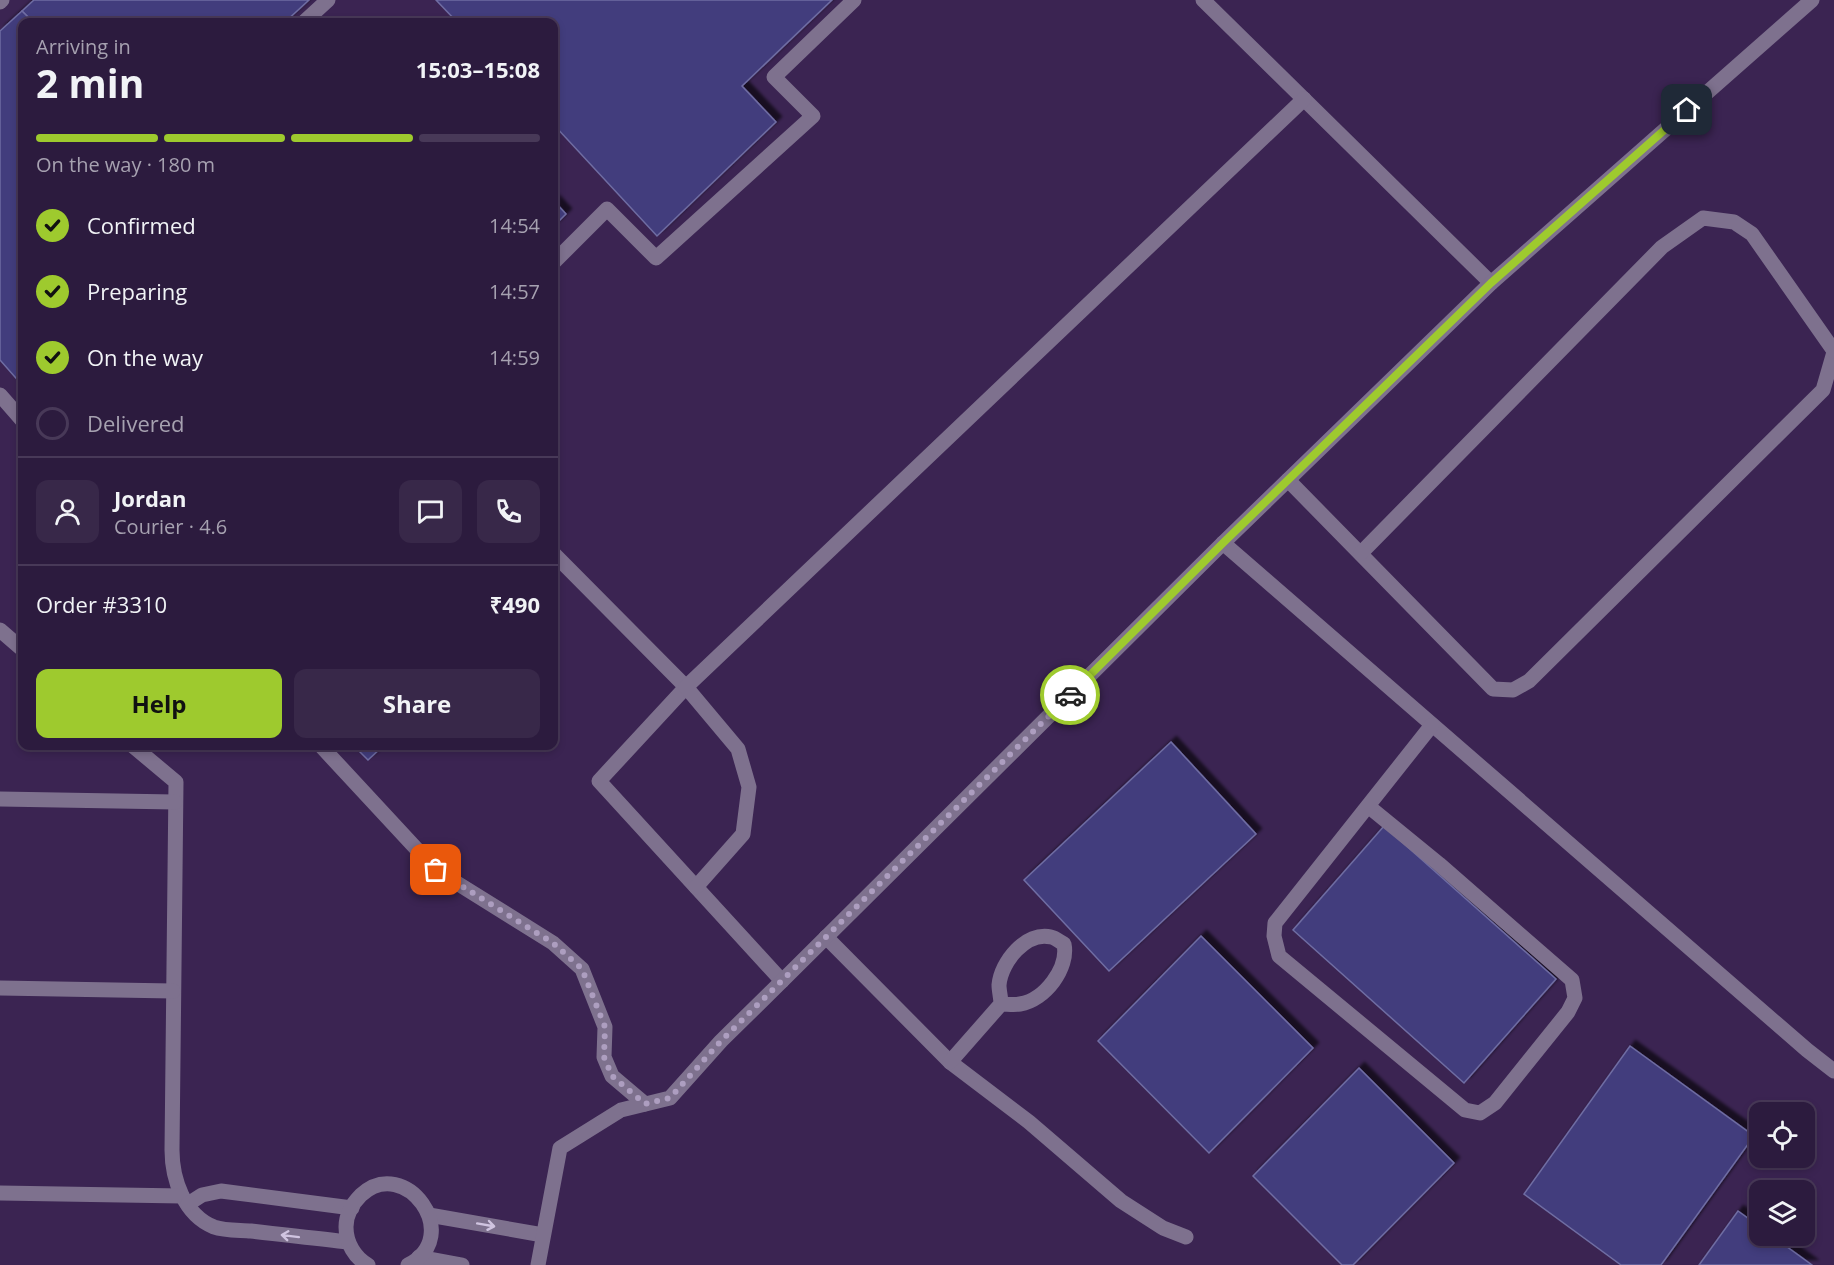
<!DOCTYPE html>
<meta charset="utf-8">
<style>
:root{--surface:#2c1b3e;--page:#382849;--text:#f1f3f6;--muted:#a6a1b0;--line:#483958;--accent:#9eca2e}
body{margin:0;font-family:"Open Sans",sans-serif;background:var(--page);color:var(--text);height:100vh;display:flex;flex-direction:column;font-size:22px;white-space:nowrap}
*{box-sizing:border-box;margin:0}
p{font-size:20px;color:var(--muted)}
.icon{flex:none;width:33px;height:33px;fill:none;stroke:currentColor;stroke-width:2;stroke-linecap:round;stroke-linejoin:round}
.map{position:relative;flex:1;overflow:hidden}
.sheet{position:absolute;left:18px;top:18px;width:540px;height:732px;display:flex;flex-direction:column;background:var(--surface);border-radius:12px;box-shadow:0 3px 9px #0003,0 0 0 2px var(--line)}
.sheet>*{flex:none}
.tools{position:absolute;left:1749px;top:1102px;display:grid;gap:12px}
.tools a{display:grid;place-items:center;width:66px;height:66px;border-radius:12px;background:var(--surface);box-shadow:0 3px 9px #0003,0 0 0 2px var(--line);font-size:30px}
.pin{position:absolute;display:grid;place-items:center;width:51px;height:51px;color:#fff;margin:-26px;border-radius:12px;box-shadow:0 3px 9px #0006}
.courier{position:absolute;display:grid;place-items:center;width:60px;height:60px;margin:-30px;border:4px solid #9eca2e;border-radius:50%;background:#fff;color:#222;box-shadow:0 2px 8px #0007}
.summary em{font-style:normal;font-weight:700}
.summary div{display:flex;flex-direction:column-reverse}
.summary{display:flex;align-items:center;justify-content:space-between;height:102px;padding:0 18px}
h1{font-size:39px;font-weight:700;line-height:45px}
.bar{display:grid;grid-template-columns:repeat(4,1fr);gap:9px 6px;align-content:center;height:72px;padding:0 18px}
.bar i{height:8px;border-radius:4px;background:var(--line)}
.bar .on{background:var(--accent)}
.bar p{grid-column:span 4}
.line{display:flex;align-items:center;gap:15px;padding:0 18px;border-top:2px solid var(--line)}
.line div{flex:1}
.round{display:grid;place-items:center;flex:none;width:63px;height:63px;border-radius:12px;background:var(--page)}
ol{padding:0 18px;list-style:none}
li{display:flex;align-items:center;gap:18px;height:66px}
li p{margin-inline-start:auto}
li .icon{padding:6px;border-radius:50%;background:var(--accent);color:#111;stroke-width:4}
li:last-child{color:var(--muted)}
li i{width:33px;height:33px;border:3px solid var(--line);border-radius:50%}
.primary-button{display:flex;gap:12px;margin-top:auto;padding:12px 18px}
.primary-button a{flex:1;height:69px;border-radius:12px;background:var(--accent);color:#111;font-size:24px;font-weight:700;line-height:69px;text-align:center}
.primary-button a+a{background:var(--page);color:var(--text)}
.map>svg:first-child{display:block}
</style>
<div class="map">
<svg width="1834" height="1265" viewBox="0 0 1834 1265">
<defs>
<filter id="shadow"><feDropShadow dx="5.5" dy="-5.5" stdDeviation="1.5" flood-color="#0009"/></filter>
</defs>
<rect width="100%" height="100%" fill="#3b2452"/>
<g fill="#433e7d" stroke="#6f6da3" stroke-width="1.5" filter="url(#shadow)">
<path d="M34,0h275l-24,22h-252l-11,-11z"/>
<path d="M436,0h396l-90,86 34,36 -119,114 -103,-111v-103h-97z"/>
<path d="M22,11l11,11h-11v363l-22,-25v-329z"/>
<path d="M554,201l12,13 -12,12z"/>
<path d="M1171,742l85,92 -147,137 -85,-91z"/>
<path d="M354,746h29l-15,14z"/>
<path d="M1384,826l172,153 -92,104 -171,-153z"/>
<path d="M1201,936l112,112 -104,105 -111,-112z"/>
<path d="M1630,1046l124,90 -93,129h-40l-97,-71z"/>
<path d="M1359,1068l95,95 -101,102h-11l-89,-89z"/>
<path d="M1738,1211l22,16v9h12l40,29h-113z"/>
</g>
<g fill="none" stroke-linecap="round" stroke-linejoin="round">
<g stroke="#7e718e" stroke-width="15">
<path d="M1203,0l288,283"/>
<path d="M0,2l2,-2"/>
<path d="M304,22l24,-22"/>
<path d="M554,262l53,-53 49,49 157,-142 -39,-39 80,-77"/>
<path d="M0,395l22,25"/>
<path d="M1288,480l205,209 20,1 16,-9 294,-291 11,-38"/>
<path d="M1223,543l584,507 27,21"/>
<path d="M1361,553l301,-306 41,-29 31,4 18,12 82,117"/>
<path d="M554,554l132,133 -87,94 183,200"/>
<path d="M0,630l22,19"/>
<path d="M133,746l43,36 -4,368c0,29 12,65 42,77 11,4 26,3 37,4 33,4 65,7 97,11"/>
<path d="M321,746l115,124 117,73 29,26 23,58 -1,30 8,19 33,28"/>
<path d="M0,799l175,3"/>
<path d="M1368,806l71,58 133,116 3,18 -7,14 -73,91 -15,10 -15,-3 -186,-154 -5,-20 1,-13 157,-198"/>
<path d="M696,887l47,-53 6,-47 -11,-38 -52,-62 618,-588"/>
<path d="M826,937l124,125 79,60 92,79 42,27 23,9"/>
<path d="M0,988l173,3"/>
<path d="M950,1062l51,-58c0,-6 -2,-13 -2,-19 2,-23 27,-54 52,-48 5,1 9,5 13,7 5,24 -19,56 -44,60 -6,1 -13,0 -19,0"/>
<path d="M0,1193l182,3"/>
<path d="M188,1204l14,-9 19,-4 131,17"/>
<path d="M429,1215l114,20"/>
<path d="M419,1257l43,8"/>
<path d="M368,1265c-13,-7 -22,-22 -22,-38 0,-12 6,-23 15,-32 44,-41 104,41 47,70"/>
<path d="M538,1265l22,-117 61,-38 49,-12 51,-57 61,-60 441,-438 268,-260 321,-283"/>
</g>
</g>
<defs><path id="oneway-shaft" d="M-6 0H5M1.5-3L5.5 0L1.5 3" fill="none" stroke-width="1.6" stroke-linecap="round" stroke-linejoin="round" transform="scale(1.5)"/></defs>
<g stroke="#d0c4e0">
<use href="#oneway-shaft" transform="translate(486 1225) rotate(10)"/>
<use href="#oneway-shaft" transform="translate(290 1236) rotate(-173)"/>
</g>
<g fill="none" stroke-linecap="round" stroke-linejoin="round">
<path stroke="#ad9ec0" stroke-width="6" stroke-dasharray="0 10.8" d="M436,870l117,73 29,26 23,58 -1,30 8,19 33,28 25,-6 51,-57 349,-346"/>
<path stroke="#9eca2e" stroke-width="8" d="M1070,695l153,-152 268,-260 196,-173"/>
</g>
</svg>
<div class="tools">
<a><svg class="icon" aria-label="locate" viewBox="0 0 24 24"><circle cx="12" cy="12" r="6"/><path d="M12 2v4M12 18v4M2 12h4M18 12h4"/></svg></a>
<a><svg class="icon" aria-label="layers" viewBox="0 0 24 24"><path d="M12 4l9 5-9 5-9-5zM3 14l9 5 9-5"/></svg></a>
</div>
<div class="pin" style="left:436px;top:870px;background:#ea580c"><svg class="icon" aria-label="bag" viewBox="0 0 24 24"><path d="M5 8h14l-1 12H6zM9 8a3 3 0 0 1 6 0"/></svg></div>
<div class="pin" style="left:1687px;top:110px;background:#1f2937"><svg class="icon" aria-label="home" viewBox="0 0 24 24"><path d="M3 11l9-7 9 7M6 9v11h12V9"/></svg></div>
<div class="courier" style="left:1070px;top:695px"><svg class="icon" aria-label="car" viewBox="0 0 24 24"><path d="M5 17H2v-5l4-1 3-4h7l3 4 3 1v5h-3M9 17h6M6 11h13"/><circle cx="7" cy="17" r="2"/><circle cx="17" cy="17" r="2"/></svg></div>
<section class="sheet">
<div class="summary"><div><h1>2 min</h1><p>Arriving in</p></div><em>15:03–15:08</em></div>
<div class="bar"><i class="on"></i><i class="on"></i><i class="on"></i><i></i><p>On the way · 180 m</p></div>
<ol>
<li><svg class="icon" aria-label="check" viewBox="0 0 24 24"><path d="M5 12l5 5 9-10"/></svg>Confirmed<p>14:54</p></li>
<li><svg class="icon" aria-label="check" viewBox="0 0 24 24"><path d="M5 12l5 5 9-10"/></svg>Preparing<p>14:57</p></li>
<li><svg class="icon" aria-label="check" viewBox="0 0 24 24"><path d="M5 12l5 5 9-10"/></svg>On the way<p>14:59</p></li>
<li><i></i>Delivered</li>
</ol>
<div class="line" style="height:108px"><a class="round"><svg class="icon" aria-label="person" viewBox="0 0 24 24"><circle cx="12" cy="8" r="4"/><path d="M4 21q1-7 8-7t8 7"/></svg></a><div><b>Jordan</b><p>Courier · 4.6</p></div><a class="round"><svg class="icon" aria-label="chat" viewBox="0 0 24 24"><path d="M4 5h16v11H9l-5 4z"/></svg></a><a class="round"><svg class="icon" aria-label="phone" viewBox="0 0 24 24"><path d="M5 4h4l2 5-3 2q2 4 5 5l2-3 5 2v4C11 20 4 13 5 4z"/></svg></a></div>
<div class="line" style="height:78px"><div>Order #3310</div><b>₹490</b></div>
<div class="primary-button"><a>Help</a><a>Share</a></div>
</section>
</div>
